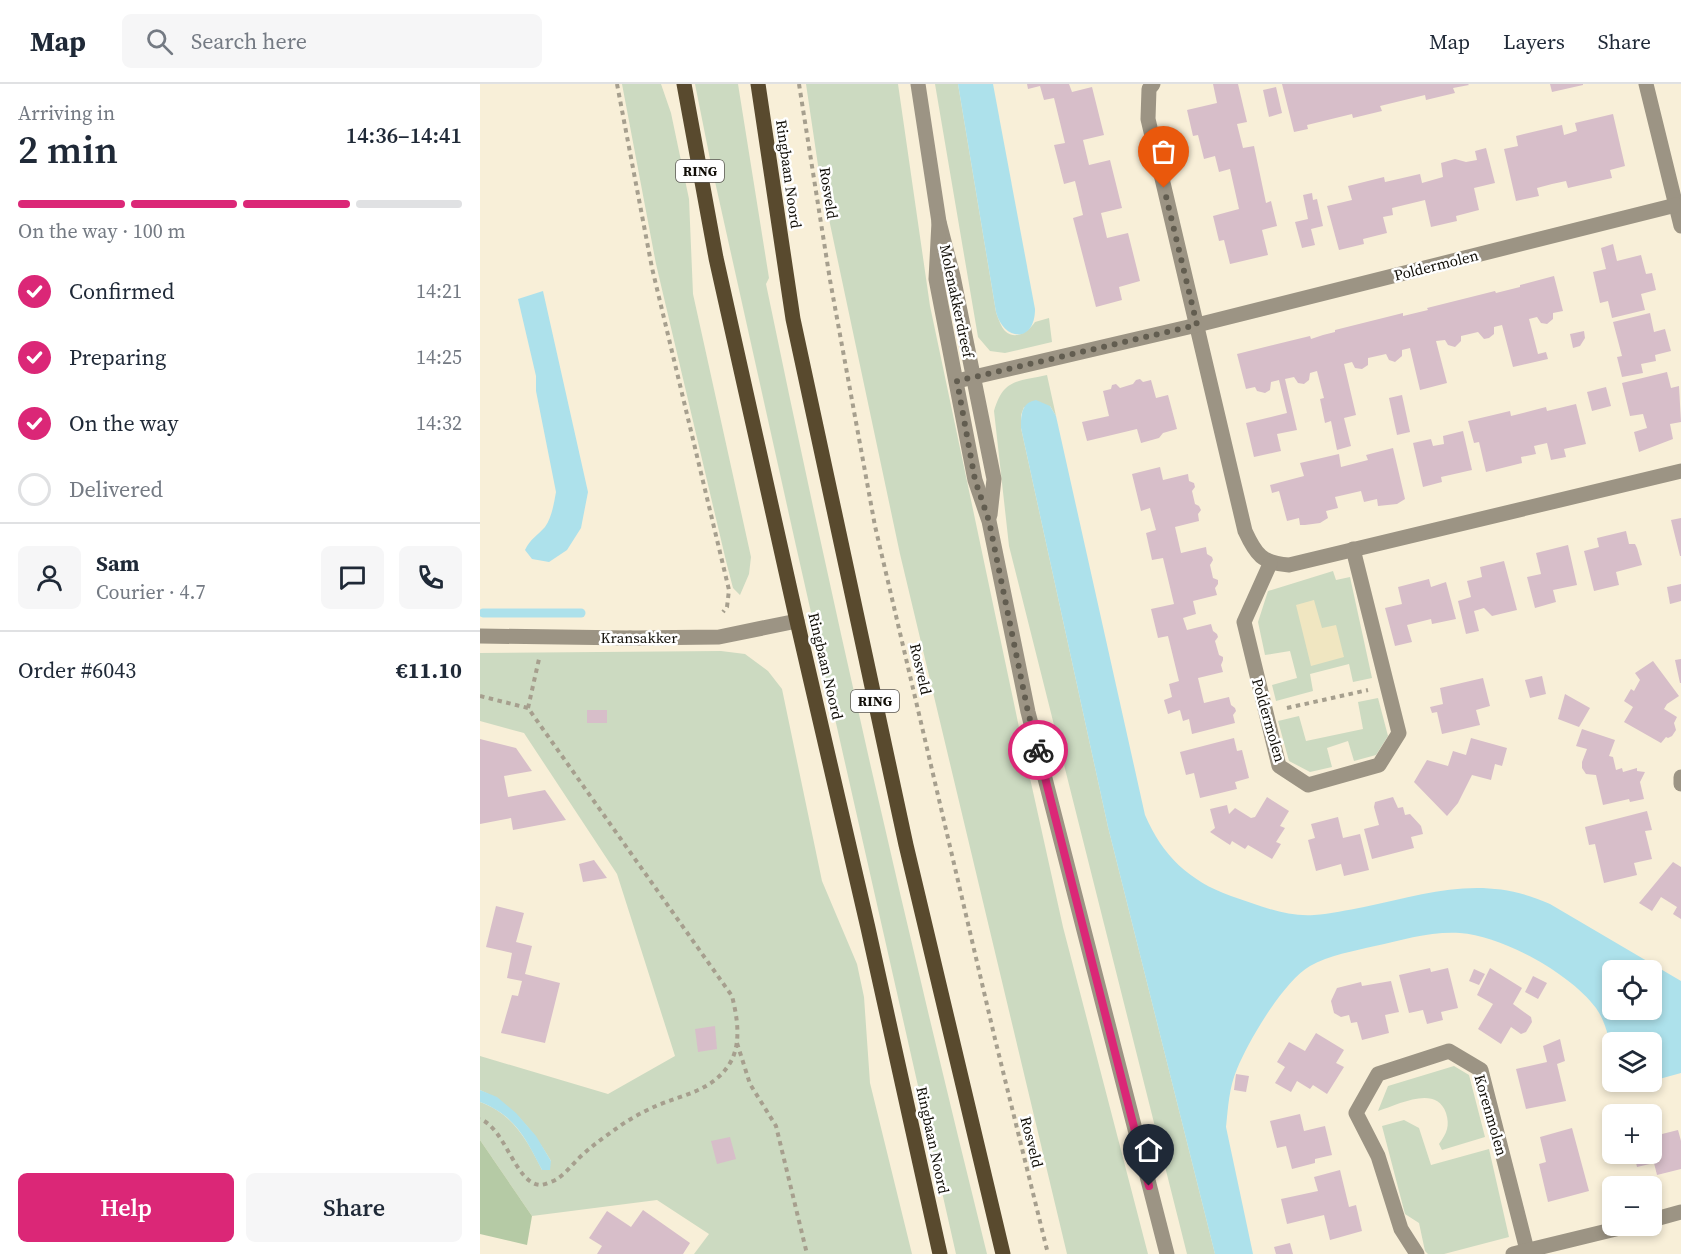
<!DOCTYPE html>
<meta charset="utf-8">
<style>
:root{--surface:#fff;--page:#f6f6f7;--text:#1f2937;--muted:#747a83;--line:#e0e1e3;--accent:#db2777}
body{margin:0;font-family:"Source Serif 4",serif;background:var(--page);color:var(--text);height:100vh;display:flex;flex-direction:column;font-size:22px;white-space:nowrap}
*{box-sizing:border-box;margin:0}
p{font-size:20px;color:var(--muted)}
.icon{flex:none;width:33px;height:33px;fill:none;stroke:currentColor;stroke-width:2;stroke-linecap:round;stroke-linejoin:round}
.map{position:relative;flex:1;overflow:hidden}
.sheet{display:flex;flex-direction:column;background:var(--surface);width:480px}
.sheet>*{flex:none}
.buttons{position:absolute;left:1122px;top:876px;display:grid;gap:12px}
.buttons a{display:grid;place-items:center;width:60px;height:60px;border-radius:9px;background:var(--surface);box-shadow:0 3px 9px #0003;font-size:30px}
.pin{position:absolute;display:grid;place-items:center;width:51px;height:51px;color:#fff;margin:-62px -26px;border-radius:50% 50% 50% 0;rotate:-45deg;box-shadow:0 0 6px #0007}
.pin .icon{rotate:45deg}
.courier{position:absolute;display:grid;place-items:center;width:60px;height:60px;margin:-30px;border:4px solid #db2777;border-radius:50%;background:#fff;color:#222;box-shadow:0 2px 8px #0007}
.headline em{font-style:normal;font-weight:600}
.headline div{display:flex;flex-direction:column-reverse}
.headline{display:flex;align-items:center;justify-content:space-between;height:102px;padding:0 18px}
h1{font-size:39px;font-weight:600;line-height:45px}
.bar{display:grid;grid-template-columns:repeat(4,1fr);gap:9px 6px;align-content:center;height:72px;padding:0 18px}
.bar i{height:8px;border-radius:4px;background:var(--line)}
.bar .selected{background:var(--accent)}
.bar p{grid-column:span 4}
.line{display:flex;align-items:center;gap:15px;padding:0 18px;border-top:2px solid var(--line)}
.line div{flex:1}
.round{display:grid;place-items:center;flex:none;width:63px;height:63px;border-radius:9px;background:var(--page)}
ol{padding:0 18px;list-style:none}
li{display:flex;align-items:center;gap:18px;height:66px}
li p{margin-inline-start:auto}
li .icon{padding:6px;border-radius:50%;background:var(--accent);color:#fff;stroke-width:4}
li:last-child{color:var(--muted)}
li i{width:33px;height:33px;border:3px solid var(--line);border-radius:50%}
.cta{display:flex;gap:12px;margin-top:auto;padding:12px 18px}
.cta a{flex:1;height:69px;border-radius:9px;background:var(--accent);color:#fff;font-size:24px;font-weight:600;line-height:69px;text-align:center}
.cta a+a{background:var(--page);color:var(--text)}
header{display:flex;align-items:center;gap:36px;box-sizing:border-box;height:84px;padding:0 30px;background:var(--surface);border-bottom:2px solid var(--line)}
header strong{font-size:28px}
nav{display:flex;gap:33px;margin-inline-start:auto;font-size:21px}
.search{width:420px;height:54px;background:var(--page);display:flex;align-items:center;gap:15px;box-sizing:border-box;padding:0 21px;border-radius:9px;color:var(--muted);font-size:22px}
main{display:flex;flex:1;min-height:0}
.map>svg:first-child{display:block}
</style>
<header>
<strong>Map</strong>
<div class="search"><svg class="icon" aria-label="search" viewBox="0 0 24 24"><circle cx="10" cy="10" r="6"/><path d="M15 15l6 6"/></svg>Search here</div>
<nav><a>Map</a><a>Layers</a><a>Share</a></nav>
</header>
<main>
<section class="sheet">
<div class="headline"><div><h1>2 min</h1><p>Arriving in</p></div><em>14:36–14:41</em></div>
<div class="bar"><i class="selected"></i><i class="selected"></i><i class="selected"></i><i></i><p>On the way · 100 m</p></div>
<ol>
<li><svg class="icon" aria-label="check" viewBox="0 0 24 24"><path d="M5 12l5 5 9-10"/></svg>Confirmed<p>14:21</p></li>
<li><svg class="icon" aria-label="check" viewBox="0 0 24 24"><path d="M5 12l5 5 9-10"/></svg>Preparing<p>14:25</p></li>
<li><svg class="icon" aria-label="check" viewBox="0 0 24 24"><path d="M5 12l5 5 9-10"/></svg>On the way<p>14:32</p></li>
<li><i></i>Delivered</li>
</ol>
<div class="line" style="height:108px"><a class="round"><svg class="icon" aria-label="person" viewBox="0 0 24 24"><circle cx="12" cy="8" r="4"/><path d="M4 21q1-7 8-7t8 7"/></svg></a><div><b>Sam</b><p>Courier · 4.7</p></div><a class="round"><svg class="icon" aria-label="chat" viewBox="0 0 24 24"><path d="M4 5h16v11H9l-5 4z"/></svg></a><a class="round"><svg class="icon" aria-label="phone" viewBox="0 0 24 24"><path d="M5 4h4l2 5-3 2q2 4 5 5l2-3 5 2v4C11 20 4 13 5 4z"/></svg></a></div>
<div class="line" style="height:78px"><div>Order #6043</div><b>€11.10</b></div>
<div class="cta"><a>Help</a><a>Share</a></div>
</section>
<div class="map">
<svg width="1201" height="1170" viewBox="0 0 1201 1170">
<rect width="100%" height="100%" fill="#f8efd8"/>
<g fill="#ccdac1">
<path d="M142,0h39l10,29 18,86 4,95 58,263 -2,17 -9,21 -7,-7 -7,-27 -70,-297z"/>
<path d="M215,0h43l31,194 -3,6c67,325 141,648 221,970h-31l-160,-708 -86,-387z"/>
<path d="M326,0h92l32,222 94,445 39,176 85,327h-81l-167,-700 -81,-382z"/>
<path d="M455,0h23l38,228c2,6 5,15 9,19 11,10 24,0 30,-9l14,-4 3,24 -47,11 -15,-2 -12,-14z"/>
<path d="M567,291l9,41 -6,-10 -26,1 -3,8v13l87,399 107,427h-28l-178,-708 -15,-135c10,-33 23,-29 53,-36z"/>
<path d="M853,487l3,9 14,-3 22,101 -19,4 -4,-18 -39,10 3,17 -37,10 -4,-16 25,-7 -7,-27 -25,4 -7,-33 10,-31z"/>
<path d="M241,567l24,3 23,17 14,18 40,192 35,83 7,33 6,86 42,171h-218l15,-20 -52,-34 -125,16 -52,-76v-38c33,12 47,38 62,68l9,-9c-18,-30 -38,-57 -71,-71v-34l128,38 67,-38 -58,-182 -93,-141 -44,-12v-68z"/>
<path d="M898,614l10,38 -12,19 -22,6 -6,-20 -21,7 5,19 -22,5 -21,-11 -11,-40 21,-5 7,25 57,-12 -5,-27z"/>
<path d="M974,982l15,9 16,62 -43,13 -3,-6c8,-11 11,-18 7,-31 -10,-29 -48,-8 -68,-2l10,-25z"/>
<path d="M924,1036l15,8 12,37 58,-16 20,88 -65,17h-16l-3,-3 -6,-28 -14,-9 -23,-88z"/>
</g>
<path fill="#b5caa5" d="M0,1056l52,76 -5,29 -47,-11z"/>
<path fill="#f0e6c1" d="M834,516l8,28 14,-3 8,32 -33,9 -15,-61z"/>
<g fill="#ade1eb" fill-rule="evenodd">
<path d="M478,0h35l42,225c0,34 -31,33 -39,3z"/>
<path d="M63,207l45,201 -7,36 -14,22 -18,12 -17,-3 -7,-9c5,-11 13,-15 20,-23 7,-10 9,-24 11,-35l-20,-101v-15l-18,-77z"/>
<path d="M556,316l14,6 6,10 89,399c17,40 44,66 86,81 27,9 54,21 83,19 17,-1 33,-5 50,-8 66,-14 120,-33 186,-3l131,77v92l-29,8v-39h-40v13c-3,-16 -6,-33 -16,-47 -25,-34 -93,-72 -136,-75 -28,-2 -58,7 -85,13 -21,5 -46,9 -65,20 -27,16 -61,74 -73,103 -8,18 -9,39 -11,58l27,127h-38l-107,-427 -87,-399c0,-13 0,-25 15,-28zM1172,886v40h-40v-40z"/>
<path d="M0,1006l17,7 19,16 20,23 15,25 -1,9h-8c-16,-31 -27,-55 -62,-68z"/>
</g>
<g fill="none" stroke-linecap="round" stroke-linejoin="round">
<path stroke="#ade1eb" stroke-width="9" d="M3,529h98"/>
</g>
<g fill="#d7bec9">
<path d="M547,0h42l3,8 20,-5 12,48 -21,5 6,25 21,-5 12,48 -21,5 6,25 21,-5 12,48 -21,6 3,13 -26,7 -23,-89 10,-3 -5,-22 -3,-12 -11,3 -10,-39 11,-2 -11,-45 -10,2 -4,-14 -12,3z"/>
<path d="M733,0h25l9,38 -10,2 6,24 11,-2 12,57 5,-2 6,25 -15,4 6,25 -38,9 -6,-24 -5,1 -6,-25 26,-7 -9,-40 -11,3 -4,-16 -11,3 -6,-24 -5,1 -6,-26 30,-7z"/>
<path d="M802,0h186l1,1 -16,3 2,5 -29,7 -1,-5 -45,11 2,5 -29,7 -1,-4 -45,11 1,4 -14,3z"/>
<path d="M1070,0h33v1l-31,7z"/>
<path d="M796,3l6,26 -13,4 -6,-27z"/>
<path d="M1133,30l12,52 -15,4 2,8 -44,10 -2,-7 -14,3 -15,4 2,8 -23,5 -12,-52 14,-3 -2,-10 46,-11 2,10 13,-4 -2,-8z"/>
<path d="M1006,64l9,35 -21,5 5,22 -23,6 1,5 -26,6 -6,-27 -33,8 1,7 -10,2 4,16 -24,6 1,5 -25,6 -12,-44 25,-6 -4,-14 36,-9 1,5 35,-8 2,9 21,-6 -2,-14 14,-4 11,3 11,-2 -2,-9z"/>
<path d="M832,109l1,7 4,-1 6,27 -12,3 4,16 -13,3 -7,-26 13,-3 -5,-24z"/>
<path d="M1133,160l4,17 24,-6 5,19 6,-1 4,17 -15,4 4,16 -33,8 -4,-17 -8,2 -7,-31 13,-3 -5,-21z"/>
<path d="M1074,192l9,35 -10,2v6l-6,5 -6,-1 -4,-6 -8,2 9,35 8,-2 2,7 -35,8 -11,-42 -8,2v7l-5,4 -5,1 -6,-7 -17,4v5l-6,6 -7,-2 -3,-5 -9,1 11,42 -27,7 -10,-42 -8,2v6l-7,6 -6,-2 -3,-6 -18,4v7l-6,4 -7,-1 -3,-6 -8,2 12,51 -12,3 7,28 -14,4 -6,-29 -6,2 -5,-24 4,-1 -7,-27 -7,2 -1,7 -5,4 -6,-1 -4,-6 -9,2 12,51 -20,4 4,17 -27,6 -8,-34 41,-10 -8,-33 -8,2 -1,8 -5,3 -8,-2 -2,-4 -9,2 -9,-35 73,-18 1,3 12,-4 12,-3v-2l68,-17v3l25,-6 -1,-2 68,-17 1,2 24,-6v-2z"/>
<path d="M1170,229l4,19 11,-3 6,22 -16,4 1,6 -15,3 2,9 -21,4 -5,-20 5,-1 -9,-34z"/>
<path d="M1104,247l1,7 -5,8 -7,2 -3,-14z"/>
<path d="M1187,288l4,16 8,-2 2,36 -11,2 3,15 -34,13 -5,-20 13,-4 -4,-14 -13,2 -8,-33z"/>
<path d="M660,295l3,3 8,-2 5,18 12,-3 9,34 -14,4 -4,5 -18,5 -4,-14 -50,12 -5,-19 27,-6 -6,-25 8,-2 1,-4 4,-1 4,4 13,-4 3,-4z"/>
<path d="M1126,303l5,19 -19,5 -5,-19z"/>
<path d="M922,311l8,37 -13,3 -8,-37z"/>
<path d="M1096,320l10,40 -22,5 2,8 -15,3 -4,-17 -13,3 2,8 -15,3 1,6 -36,9 -7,-30 -5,1 -6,-22 42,-10 1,5 35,-9 1,4z"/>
<path d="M983,347l9,39 -31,7 1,5 -19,5 -10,-44 18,-4 2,7 11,-2 -1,-8z"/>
<path d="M913,364l12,51 -8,5 -19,2 -1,-7 -13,3 -3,-11 -26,6 3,11 -12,3 2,7 -8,5 -15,2h-5l-1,-7 -12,3 -8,-30 -7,2 -2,-8 34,-9 -4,-13 39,-9 2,13 27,-7 -2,-5z"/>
<path d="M680,383l3,13 25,-6 1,7 5,2 1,4 -3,4 3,13 4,2 2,4 -3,4 1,7 -24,6 6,26 25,-6 1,7 5,3 1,3 -3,5 3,13 5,2v4l-3,4 2,7 -24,6 3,13 -13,4 4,12 24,-6 2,7 4,3 1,3 -3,4 4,14 4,2v3l-2,5 2,7 -25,6 6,25 25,-6 2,8 4,3 1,3 -3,4 2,8 -43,11 -3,-15 -6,2 -3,-11 -12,4 -4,-14 8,-3 -3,-13 10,-3 -11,-45 -10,2 -7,-29 23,-5 -11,-46 -11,2 -6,-27 10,-3 -6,-22 -9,3 -9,-37z"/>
<path d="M1201,434v38h-1l-9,-36z"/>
<path d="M1146,447l3,13h6l2,4 5,17 -26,7 3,13 -25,6 -10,-40 15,-4 -2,-9z"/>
<path d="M1088,461l9,40 -24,5 3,12 -21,6 -8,-31 14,-3 -5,-21z"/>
<path d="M1024,477l13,49 -25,6 -8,-8 -10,3 5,20 -13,3 -8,-33 13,-4 -4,-16 15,-4 -2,-10z"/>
<path d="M949,495l2,8 15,-5 10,37 -24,5 -1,-5 -24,6 5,17 -17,4 -10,-38 17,-4 -4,-17z"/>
<path d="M1201,500v17l-11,3 -3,-17z"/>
<path d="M1201,575v24h-1l-5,-23z"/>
<path d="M1173,577l26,35 -12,8 -3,5 13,8 -3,6 2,7 -4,6 -4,2 -2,-1 -5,6 -37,-21 9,-15 -9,-6 7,-12 3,2 6,-11 -5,-7z"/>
<path d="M1062,592l4,18 -16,4 -5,-18z"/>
<path d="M1003,594l7,28 -14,4 4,15 -38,9 -5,-22 -5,1 -2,-6 13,-3 -3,-16z"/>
<path d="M1085,610l25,14 -11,19 -21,-8z"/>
<rect x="107" y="626" width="20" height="13"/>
<path d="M1102,645l33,11 -6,16 4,1 3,13 6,-2 1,4 14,-4v3l8,1 -5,10 4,17 -14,3 -1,-3 -26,6 -7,-30 -10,-1 -4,-6v-6l5,-13 -11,-3z"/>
<path d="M754,654l3,13 5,-1 7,28 -14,4 2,7 -37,9 -6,-25 -8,2 -6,-23z"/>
<path d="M991,654l36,10 -5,18 -7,-2 -4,16 -19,-5 -14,28 -11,13 -33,-34 13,-22 21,6 5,-15 13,4z"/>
<path d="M0,655l36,9 16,23 -28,5 4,21 37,-7 21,30 -53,10 -2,-12 -31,6z"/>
<path d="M787,713l22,14 -9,15 5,2 -9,14 5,2 -9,15 -24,-14 -3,4 -13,-8 -2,4 -20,-13 5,-4 -5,-19 17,-4 2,9 6,-6 16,10 4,-1z"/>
<path d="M913,713l5,11 5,-1 2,8 5,-1 11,12 2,8 -12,3 3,11 -42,11 -8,-30 15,-4 -5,-18 1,-5z"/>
<path d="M1167,727l5,19 -7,1 7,28 -18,4 3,12 -33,8 -9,-39 -6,1 -4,-18z"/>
<path d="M858,733l5,21 17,-4 9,36 -25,6 -3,-12 -25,7 -8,-31 7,-2 -4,-14z"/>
<path d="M114,776l13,18 -24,4 -4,-18z"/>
<path d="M1193,778l8,5v52l-8,-5 4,-7 -16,-10 -9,14 -13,-8z"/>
<path d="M16,822l28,7 -8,29 16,4 -7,28 35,9 -15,60 -44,-10 11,-38 6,1 4,-15 -15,-3 5,-25 -26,-6z"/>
<path d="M950,884l1,4 17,-4 10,40 -17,4 2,8 -16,4 -4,-14 -14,3 -10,-38z"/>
<path d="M1010,884l32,20 -9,16 18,13 1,5 -6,10 -5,2 -10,-7 -10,17 -23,-15 15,-25 -16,-9z"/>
<path d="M994,885l11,5 -6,11 -10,-4z"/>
<path d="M1053,892l14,7 -9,16 -13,-7z"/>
<path d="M911,897l8,31 -14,3 4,18 -27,7 -5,-18 -6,1 -2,-8 -8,2 -7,-4 -3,-12 6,-13 24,-6 1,4z"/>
<path d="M235,942l2,23 -19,3 -3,-23z"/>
<path d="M836,949l28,17 -8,13 8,4 -17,27 -14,-9 -3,4 -13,-8 -6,11 -16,-9 10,-16 -8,-5 12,-20 16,9z"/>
<path d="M1080,955l5,22 -8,3 9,37 -40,8 -10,-40 31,-7 -4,-16z"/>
<path d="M756,990l13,2 -3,16 -12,-2z"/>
<path d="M820,1030l4,17 21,-5 7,29 -17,4v4l-23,6 -6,-23 -9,2 -7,-27z"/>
<path d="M1092,1044l17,63 -41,11 -9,-38 7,-2 -6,-25z"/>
<path d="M1172,1045l2,7 24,-6 3,11v28l-24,6 -3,-12 -17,4 -3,-13h18z"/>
<path d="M250,1053l6,22 -19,5 -6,-23z"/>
<path d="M860,1086l9,37 7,-2 6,26 -32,9 -6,-25 -37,9 -6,-25 37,-8 -4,-14z"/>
<path d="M163,1126l47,33 -7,11h-86l5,-8 -13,-8 18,-27 24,16z"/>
<path d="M810,1159l3,11h-17l-2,-7z"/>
</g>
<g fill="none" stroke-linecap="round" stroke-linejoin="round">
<g stroke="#a69f8e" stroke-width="4" stroke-dasharray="4.5 4.5" stroke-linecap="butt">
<path d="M137,0l35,184 77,322 -2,17 -4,5"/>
<path d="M319,0l31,196 45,246 120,513 53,215"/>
<path d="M0,612l48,12 204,288c5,20 10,47 -2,67 -17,28 -46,31 -74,43 -14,6 -30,15 -43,25 -13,9 -25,18 -36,29 -6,6 -12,14 -20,19 -3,2 -13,6 -17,6 -25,-2 -34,-56 -60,-66"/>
<path d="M48,624l11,-49"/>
<path d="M807,624l81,-18"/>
<path d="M257,959l13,41 26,42 31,128"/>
</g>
<path stroke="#9c9484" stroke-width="15" d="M150,554l89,-1 78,-16"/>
<g stroke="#9c9484" stroke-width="15">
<path d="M673,0l-4,5 -1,30 97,412c11,24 17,32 44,34l392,-94"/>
<path d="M1166,0l35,142"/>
<path d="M477,297l240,-56 479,-120"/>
<path d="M790,480l-26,58 35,144 29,19 71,-20 20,-32 -46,-184"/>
<path d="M0,552l150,2"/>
<path d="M1201,693v7"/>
<path d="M1172,1136l29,-8"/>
<path d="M937,1170l-16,-25 -23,-73 -22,-43 22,-39 71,-23 32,19 47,184"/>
<path d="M1033,1170l115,-28"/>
</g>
<g stroke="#9c9484" stroke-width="15">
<path d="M438,0l21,138 14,54 41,203 -4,36"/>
<path d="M459,138l-3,57 39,201 14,41 39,191 139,542"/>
</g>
<g stroke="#594a2e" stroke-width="15">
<path d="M204,0l32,174 81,363 71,307 72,326"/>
<path d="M278,0l35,235 113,526 97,409"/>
</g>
</g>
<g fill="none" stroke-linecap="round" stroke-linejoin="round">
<path stroke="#625d50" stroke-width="6" stroke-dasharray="0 10.8" d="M558,666l-10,-38 -39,-191 -14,-41 -18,-99 240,-56 -33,-137"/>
<path stroke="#db2777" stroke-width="8" d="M558,666l111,436"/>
</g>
<g text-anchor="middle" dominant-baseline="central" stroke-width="5" stroke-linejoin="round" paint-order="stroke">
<g fill="#fff" stroke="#585651" stroke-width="1.5">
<rect x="196" y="76" width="48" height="22" rx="4.5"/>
<rect x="371" y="606" width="48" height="22" rx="4.5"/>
</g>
<g font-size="14" font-weight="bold" fill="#110e07">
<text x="220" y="87">RING</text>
<text x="395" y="617">RING</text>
</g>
<g font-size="15" fill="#110e07" stroke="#fff">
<text transform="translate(309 90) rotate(82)">Ringbaan Noord</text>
<text transform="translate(349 109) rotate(81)">Rosveld</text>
<text transform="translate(956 181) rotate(-14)">Poldermolen</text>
<text transform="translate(477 217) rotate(78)">Molenakkerdreef</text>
<text x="159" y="553">Kransakker</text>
<text transform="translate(346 582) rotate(77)">Ringbaan Noord</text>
<text transform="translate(441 585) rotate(77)">Rosveld</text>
<text transform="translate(789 636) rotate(74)">Poldermolen</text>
<text transform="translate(1011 1031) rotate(74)">Korenmolen</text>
<text transform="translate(453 1056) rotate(78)">Ringbaan Noord</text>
<text transform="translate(552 1058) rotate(76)">Rosveld</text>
</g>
</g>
</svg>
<div class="buttons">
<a><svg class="icon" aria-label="locate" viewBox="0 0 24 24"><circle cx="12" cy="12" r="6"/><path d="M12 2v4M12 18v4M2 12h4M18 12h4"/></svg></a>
<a><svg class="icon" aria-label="layers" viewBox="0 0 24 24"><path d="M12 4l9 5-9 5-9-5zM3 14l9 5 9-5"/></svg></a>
<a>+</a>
<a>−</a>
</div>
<div class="pin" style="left:684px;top:104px;background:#ea580c"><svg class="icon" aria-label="bag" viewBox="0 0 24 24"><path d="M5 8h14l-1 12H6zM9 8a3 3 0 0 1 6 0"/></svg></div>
<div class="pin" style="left:669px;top:1102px;background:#1f2937"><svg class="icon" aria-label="home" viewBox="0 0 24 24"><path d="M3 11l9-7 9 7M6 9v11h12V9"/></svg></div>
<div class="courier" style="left:558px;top:666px"><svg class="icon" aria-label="bike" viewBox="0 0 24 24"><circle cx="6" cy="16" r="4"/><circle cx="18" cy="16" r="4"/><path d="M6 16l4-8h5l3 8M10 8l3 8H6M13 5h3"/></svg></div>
</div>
</main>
